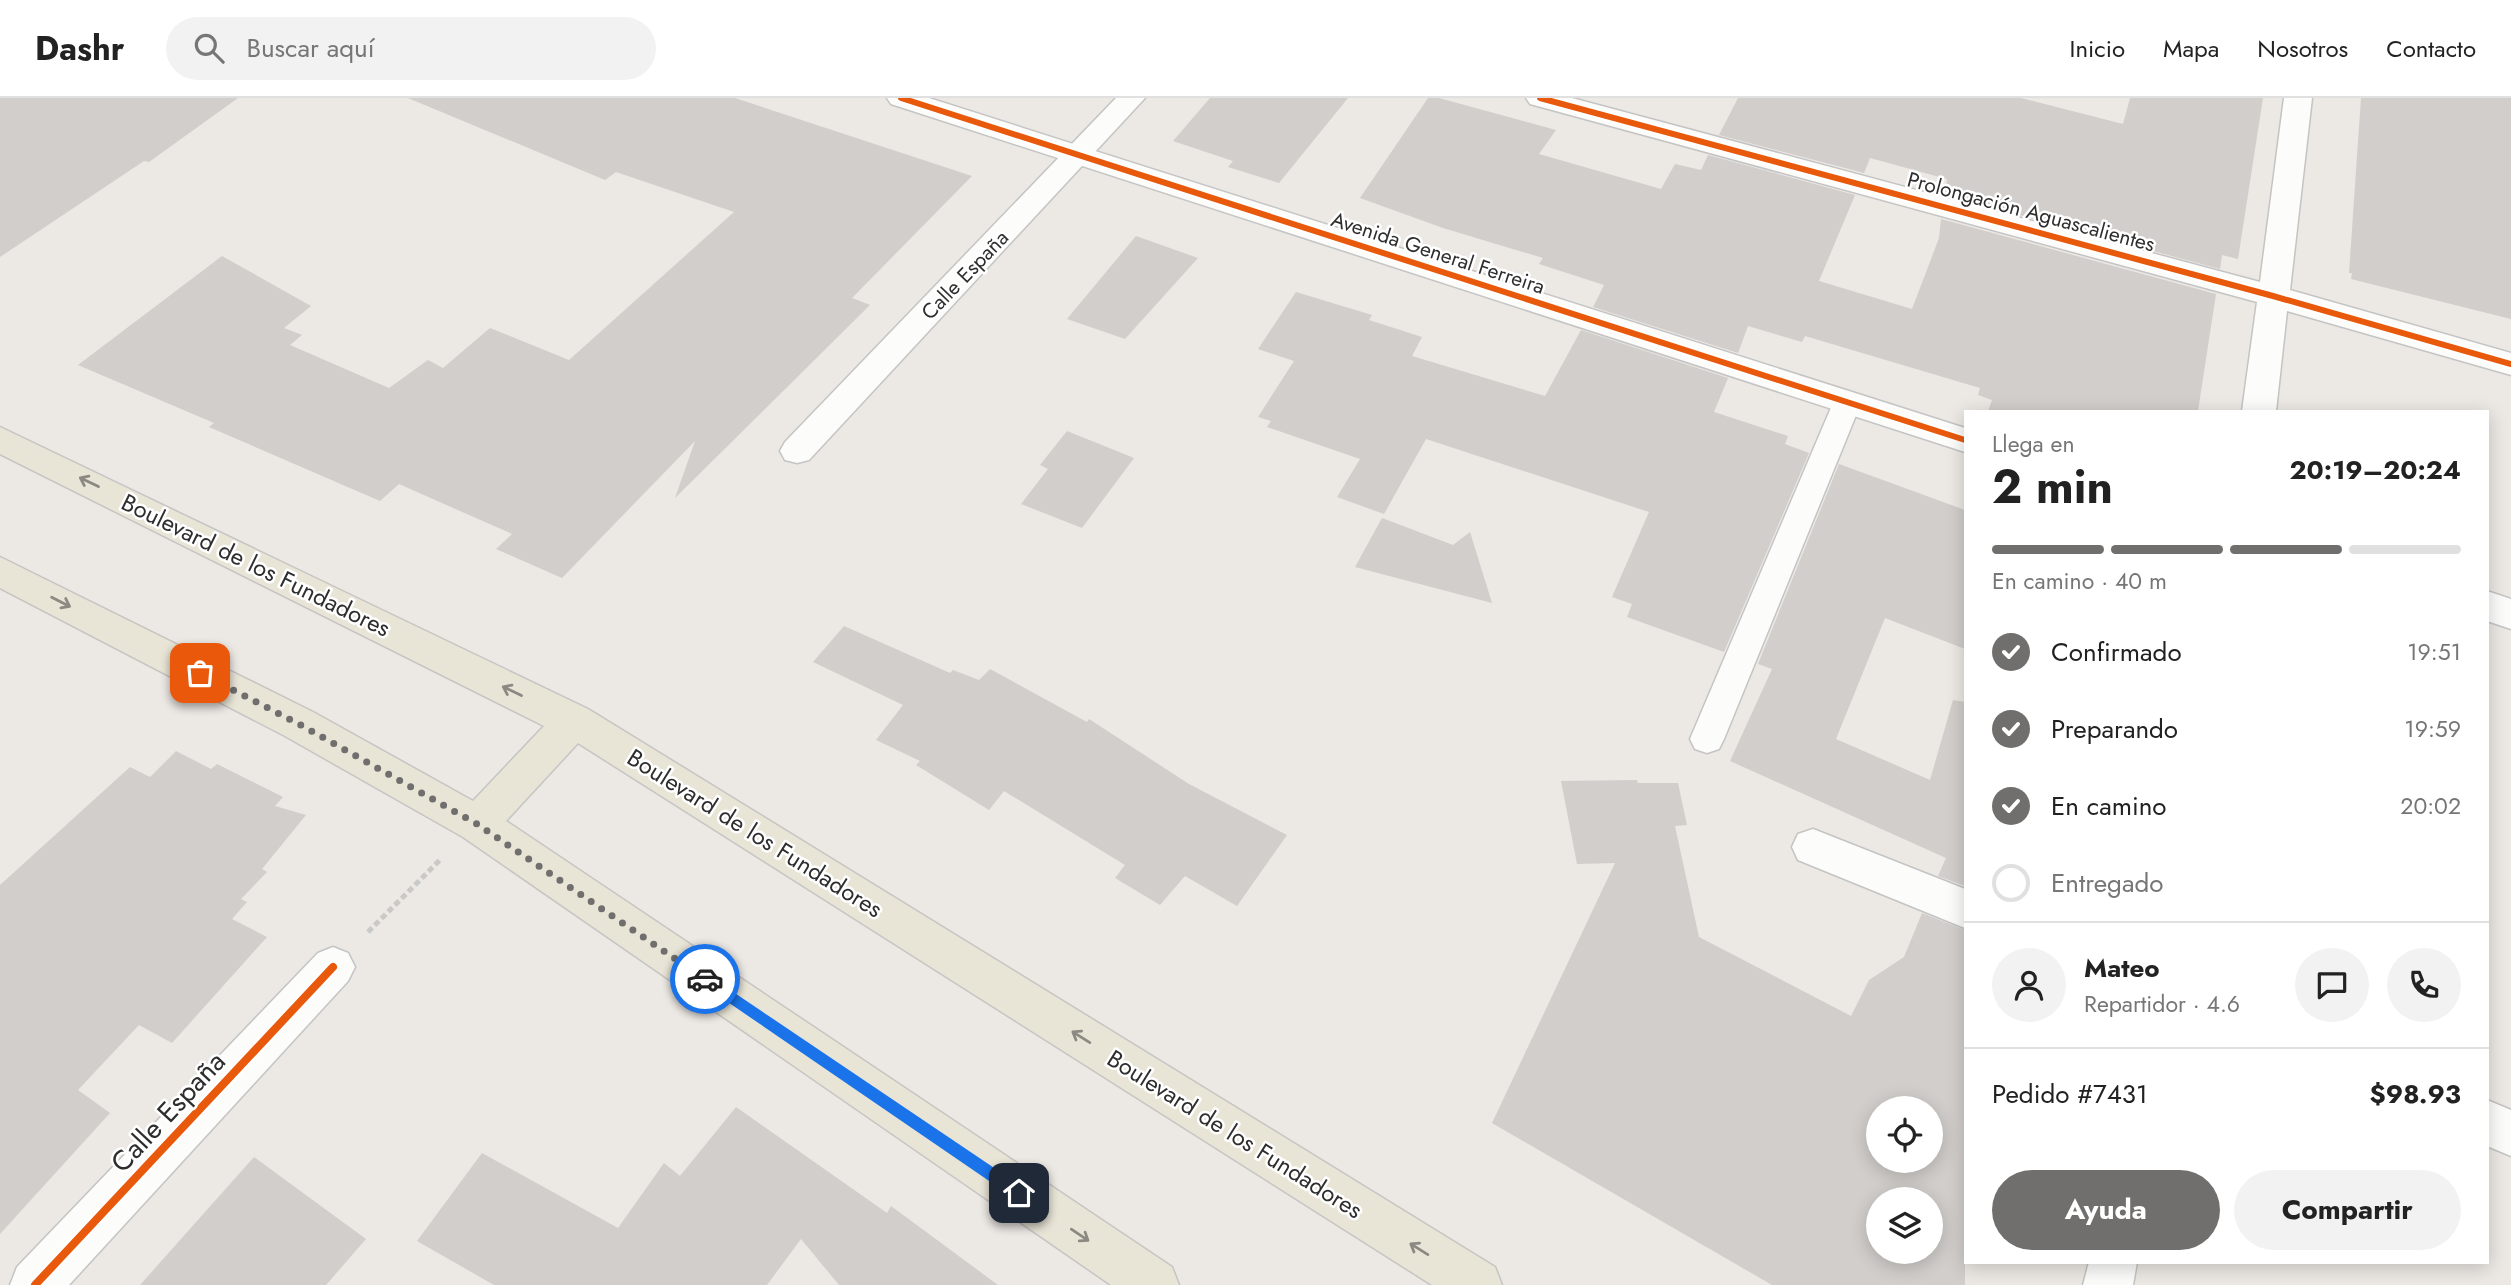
<!DOCTYPE html>
<html lang="es">
<meta charset="utf-8">
<style>
:root{--surface:#fff;--page:#f2f2f2;--text:#222;--muted:#767676;--line:#e0e0e0;--accent:#706f6e}
body{margin:0;font-family:Jost,sans-serif;background:var(--page);color:var(--text);height:100vh;display:flex;flex-direction:column;font-size:26px;white-space:nowrap}
*{box-sizing:border-box;margin:0}
p{font-size:23px;color:var(--muted)}
.icon{flex:none;width:38px;height:38px;fill:none;stroke:currentColor;stroke-width:2;stroke-linecap:round;stroke-linejoin:round}
.map{position:relative;flex:1;overflow:hidden}
.sheet{position:absolute;left:1964px;top:312px;width:525px;height:854px;display:flex;flex-direction:column;background:var(--surface);border-radius:0px;box-shadow:0 4px 18px #0003}
.sheet>*{flex:none}
.tools{position:absolute;left:1866px;top:998px;display:grid;gap:14px}
.tools a{display:grid;place-items:center;width:77px;height:77px;border-radius:50%;background:var(--surface);box-shadow:0 4px 18px #0003;font-size:35px}
.pin{position:absolute;display:grid;place-items:center;width:60px;height:60px;color:#fff;margin:-30px;border-radius:14px;box-shadow:0 4px 10px #0006}
.courier{position:absolute;display:grid;place-items:center;width:70px;height:70px;margin:-35px;border:5px solid #1a73e8;border-radius:50%;background:#fff;color:#222;box-shadow:0 2px 9px #0007}
.head em{font-style:normal;font-weight:700}
.head div{display:flex;flex-direction:column-reverse}
.head{display:flex;align-items:center;justify-content:space-between;height:119px;padding:0 28px}
h1{font-size:46px;font-weight:700;line-height:52px}
.bar{display:grid;grid-template-columns:repeat(4,1fr);gap:10px 7px;align-content:center;height:84px;padding:0 28px}
.bar i{height:9px;border-radius:5px;background:var(--line)}
.bar .current{background:var(--accent)}
.bar p{grid-column:span 4}
.line{display:flex;align-items:center;gap:18px;padding:0 28px;border-top:2px solid var(--line)}
.line div{flex:1}
.round{display:grid;place-items:center;flex:none;width:74px;height:74px;border-radius:37px;background:var(--page)}
ol{padding:0 28px;list-style:none}
li{display:flex;align-items:center;gap:21px;height:77px}
li p{margin-inline-start:auto}
li .icon{padding:7px;border-radius:50%;background:var(--accent);color:#fff;stroke-width:4}
li:last-child{color:var(--muted)}
li i{width:38px;height:38px;border:4px solid var(--line);border-radius:50%}
.action{display:flex;gap:14px;margin-top:auto;padding:14px 28px}
.action a{flex:1;height:80px;border-radius:42px;background:var(--accent);color:#fff;font-size:28px;font-weight:700;line-height:80px;text-align:center}
.action a+a{background:var(--page);color:var(--text)}
header{display:flex;align-items:center;gap:42px;box-sizing:border-box;height:98px;padding:0 35px;background:var(--surface);border-bottom:2px solid var(--line)}
header strong{font-size:33px}
nav{display:flex;gap:38px;margin-inline-start:auto;font-size:24px}
.search{width:490px;height:63px;background:var(--page);display:flex;align-items:center;gap:18px;box-sizing:border-box;padding:0 24px;border-radius:38px;color:var(--muted);font-size:26px}
.map>svg:first-child{display:block}
</style>
<header>
<strong>Dashr</strong>
<div class="search"><svg class="icon" aria-label="search" viewBox="0 0 24 24"><circle cx="10" cy="10" r="6"/><path d="M15 15l6 6"/></svg>Buscar aquí</div>
<nav><a>Inicio</a><a>Mapa</a><a>Nosotros</a><a>Contacto</a></nav>
</header>
<div class="map">
<svg width="2511" height="1187" viewBox="0 0 2511 1187">
<rect width="100%" height="100%" fill="#ece8e4"/>
<g fill="#d1cecb" fill-rule="evenodd">
<path d="M0,0h238l-89,64 -5,-1 -144,96z"/>
<path d="M408,0h327l237,78 -120,122 18,7 -195,193 20,-57 -133,137 -66,-29 16,-15 -113,-50 -19,17 -171,-74 5,-4 -136,-58 144,-109 89,50 -27,22 18,7 -12,10 99,43 39,-28 15,8 47,-40 79,32 165,-148 -118,-40 -11,8z"/>
<path d="M1210,0h138l-69,85 -51,-16 5,-6 -60,-20z"/>
<path d="M1428,0h11l117,32 -17,24 122,35 14,-25 26,6 7,-15 147,40 -36,86 93,28 27,-71 2,-19 275,75 -18,117h-210l4,-11 -14,-5 2,-7 -175,-52 -3,6 -54,-16 -10,27 -145,-46 11,-22 -65,-21 4,-6 -100,-30 -83,-30z"/>
<path d="M1738,0h283l102,26 7,-26h133l-25,161 -16,-4 -2,14 -275,-74 2,-16 -77,-21 -6,15 -145,-38z"/>
<path d="M2361,0h150v221l-160,-40 1,-6h-3z"/>
<path d="M1136,138l62,22 -73,81 -58,-20z"/>
<path d="M1296,194l76,23 -3,5 53,17 -10,19 133,40 36,-66 147,48 -14,34 74,24 -3,8 24,9 -85,199 -97,-35 5,-13 -20,-7 37,-85 -223,-73 -42,75 -47,-17 23,-38 -93,-32 4,-6 -13,-4 36,-56 -36,-12z"/>
<path d="M1067,333l67,27 -52,70 -61,-24 27,-35 -8,-4z"/>
<path d="M1839,366l126,46v139l-80,-31 -49,121 94,41 23,-80 12,2v184l-27,-10 8,-18 -216,-97 42,-92 -14,-5z"/>
<path d="M1382,420l71,27 17,-13 22,71 -137,-36z"/>
<path d="M844,528l106,47 3,-3 26,10 11,-11 97,53 2,-3 100,65 98,51 -50,71 -52,-30 -25,29 -45,-27 10,-13 -121,-74 -15,19 -73,-45 4,-4 -44,-21 27,-35 -90,-43z"/>
<path d="M176,653l35,18 6,-5 66,33 -8,9 31,9 -44,54 5,3 -26,27 6,3 -15,17 35,18 -95,106 -33,-18 -61,65 32,23 -110,121v-349l130,-118 20,10z"/>
<path d="M1637,682l1,3h40l9,42 -12,1 24,111 152,79 18,-36 35,-23 18,-44 43,17v355h-193l-280,-162 123,-260 -38,1 -16,-83zM1878,1010h52v52h-52zM1878,1101h52v52h-52z"/>
<path d="M736,1009l151,106 4,-7 107,79h-159l-38,-46 -34,46h-273l-77,-44 65,-88 136,75 46,-65 16,13z"/>
<path d="M254,1059l112,82 -40,46h-186z"/>
</g>
<g fill="none" stroke-linecap="round" stroke-linejoin="round">
<g stroke="#c5c4c5" stroke-width="3">
<path id="lane" d="M1847,295l10,3 4,7 -137,336 -5,10 -12,4 -12,-4 -5,-10 143,-336 4,-7z"/>
</g>
<g stroke="#c5c4c5" stroke-width="3">
<g id="street">
<path d="M1116,0h29l-336,362 -12,3 -12,-3 -5,-9 5,-9z"/>
<path d="M1526,0h46l688,184 24,-184h28l-22,192 221,63v22l-224,-64 -11,100h-34l15,-109 -727,-198z"/>
<path d="M1813,731l152,60v39l-167,-68 -6,-13 6,-13z"/>
<path d="M333,849l15,6 7,14 -7,14 -279,304h-59l7,-18 301,-314z"/>
<path d="M2487,1002l24,10v46l-24,-10z"/>
<path d="M2089,1164h48l-4,23h-50z"/>
</g>
</g>
<g stroke="#c5c4c5" stroke-width="3">
<g id="secondary">
<path d="M887,0h42l1036,330v24l-1074,-348z"/>
<path d="M2487,493l24,8v30l-24,-8z"/>
</g>
</g>
<g stroke="#c6c5c4" stroke-width="3">
<path id="primary" d="M0,329l588,282 907,558 7,18h-70l-854,-542 -72,78 666,446 7,18h-68l-648,-448 -178,-101 -285,-148v-31l313,155 160,89 71,-75 -544,-272z"/>
</g>
<path stroke="#c9c9c8" stroke-width="5" stroke-dasharray="6 3.5" stroke-linecap="butt" d="M368,834l73,-73"/>
<use href="#lane" fill="#fcfcfb" fill-rule="evenodd"/>
<use href="#street" fill="#fcfcfb" fill-rule="evenodd"/>
<use href="#secondary" fill="#fcfcfb" fill-rule="evenodd"/>
<use href="#primary" fill="#e8e4d6" fill-rule="evenodd"/>
<g stroke="#fff" stroke-width="10">
<g id="cycleway-far1">
<path d="M901,0l1064,342"/>
<path d="M1540,0l733,198 238,68"/>
</g>
</g>
<g stroke="#fff" stroke-width="12">
<path id="cycleway" d="M35,1187l298,-318"/>
</g>
<use href="#cycleway-far1" stroke="#e8590c" stroke-width="6"/>
<use href="#cycleway" stroke="#e8590c" stroke-width="8"/>
</g>
<defs><path id="oneway-shaft" d="M-6 0H5M1.5-3L5.5 0L1.5 3" fill="none" stroke-width="1.6" stroke-linecap="round" stroke-linejoin="round" transform="scale(1.75)"/></defs>
<g stroke="#8b8982">
<use href="#oneway-shaft" transform="translate(89 384) rotate(-154)"/>
<use href="#oneway-shaft" transform="translate(61 504) rotate(27)"/>
<use href="#oneway-shaft" transform="translate(512 593) rotate(-154)"/>
<use href="#oneway-shaft" transform="translate(1081 939) rotate(-148)"/>
<use href="#oneway-shaft" transform="translate(1080 1137) rotate(34)"/>
<use href="#oneway-shaft" transform="translate(1419 1151) rotate(-148)"/>
</g>
<path fill="#1a73e8" d="M705,875l319,215v10h-10l-314,-215 -2,-4z"/>
<g fill="none" stroke-linecap="round" stroke-linejoin="round">
<path stroke="#706f6e" stroke-width="7" stroke-dasharray="0 12.6" d="M200,575l99,51 178,100 228,155"/>
</g>
<g text-anchor="middle" dominant-baseline="central" stroke-width="5" stroke-linejoin="round" paint-order="stroke">
<g font-size="21" fill="#2e2e2e" stroke="#fff">
<text transform="translate(2031 114) rotate(15)">Prolongación Aguascalientes</text>
<text transform="translate(1438 155) rotate(18)">Avenida General Ferreira</text>
<text transform="translate(965 177) rotate(-46)">Calle España</text>
</g>
<g font-size="24" fill="#2e2e2e" stroke="#fff">
<text transform="translate(256 467) rotate(26)">Boulevard de los Fundadores</text>
<text transform="translate(755 735) rotate(32)">Boulevard de los Fundadores</text>
<text transform="translate(1235 1036) rotate(32)">Boulevard de los Fundadores</text>
</g>
<g font-size="28" fill="#2e2e2e" stroke="#fff">
<text transform="translate(168 1014) rotate(-47)">Calle España</text>
</g>
</g>
</svg>
<div class="tools">
<a><svg class="icon" aria-label="locate" viewBox="0 0 24 24"><circle cx="12" cy="12" r="6"/><path d="M12 2v4M12 18v4M2 12h4M18 12h4"/></svg></a>
<a><svg class="icon" aria-label="layers" viewBox="0 0 24 24"><path d="M12 4l9 5-9 5-9-5zM3 14l9 5 9-5"/></svg></a>
</div>
<div class="pin" style="left:200px;top:575px;background:#ea580c"><svg class="icon" aria-label="bag" viewBox="0 0 24 24"><path d="M5 8h14l-1 12H6zM9 8a3 3 0 0 1 6 0"/></svg></div>
<div class="pin" style="left:1019px;top:1095px;background:#1f2937"><svg class="icon" aria-label="home" viewBox="0 0 24 24"><path d="M3 11l9-7 9 7M6 9v11h12V9"/></svg></div>
<div class="courier" style="left:705px;top:881px"><svg class="icon" aria-label="car" viewBox="0 0 24 24"><path d="M5 17H2v-5l4-1 3-4h7l3 4 3 1v5h-3M9 17h6M6 11h13"/><circle cx="7" cy="17" r="2"/><circle cx="17" cy="17" r="2"/></svg></div>
<section class="sheet">
<div class="head"><div><h1>2 min</h1><p>Llega en</p></div><em>20:19–20:24</em></div>
<div class="bar"><i class="current"></i><i class="current"></i><i class="current"></i><i></i><p>En camino · 40 m</p></div>
<ol>
<li><svg class="icon" aria-label="check" viewBox="0 0 24 24"><path d="M5 12l5 5 9-10"/></svg>Confirmado<p>19:51</p></li>
<li><svg class="icon" aria-label="check" viewBox="0 0 24 24"><path d="M5 12l5 5 9-10"/></svg>Preparando<p>19:59</p></li>
<li><svg class="icon" aria-label="check" viewBox="0 0 24 24"><path d="M5 12l5 5 9-10"/></svg>En camino<p>20:02</p></li>
<li><i></i>Entregado</li>
</ol>
<div class="line" style="height:126px"><a class="round"><svg class="icon" aria-label="person" viewBox="0 0 24 24"><circle cx="12" cy="8" r="4"/><path d="M4 21q1-7 8-7t8 7"/></svg></a><div><b>Mateo</b><p>Repartidor · 4.6</p></div><a class="round"><svg class="icon" aria-label="chat" viewBox="0 0 24 24"><path d="M4 5h16v11H9l-5 4z"/></svg></a><a class="round"><svg class="icon" aria-label="phone" viewBox="0 0 24 24"><path d="M5 4h4l2 5-3 2q2 4 5 5l2-3 5 2v4C11 20 4 13 5 4z"/></svg></a></div>
<div class="line" style="height:91px"><div>Pedido #7431</div><b>$98.93</b></div>
<div class="action"><a>Ayuda</a><a>Compartir</a></div>
</section>
</div>
